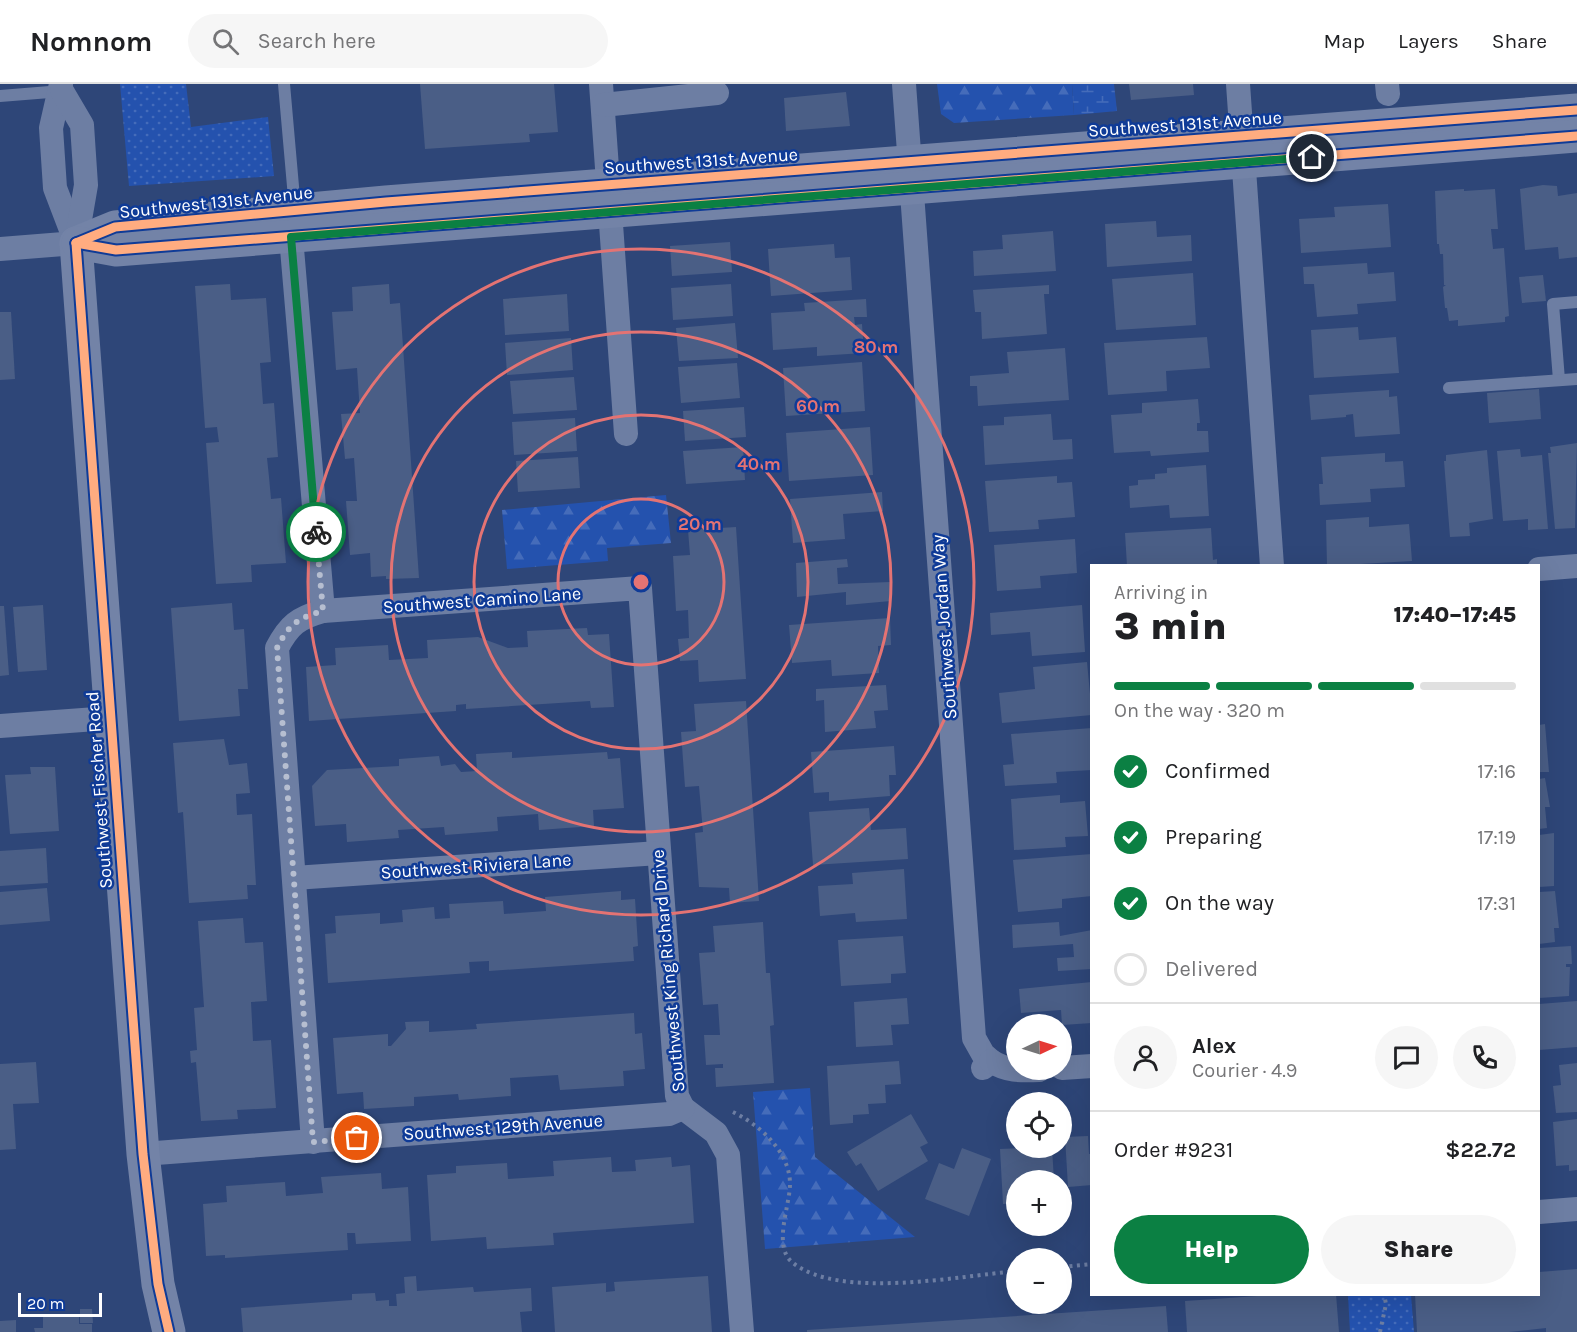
<!DOCTYPE html>
<meta charset="utf-8">
<style>
:root{--surface:#fff;--page:#f6f6f6;--text:#202124;--muted:#757577;--line:#e0e0e0;--accent:#0b8043}
body{margin:0;font-family:Karla,sans-serif;background:var(--page);color:var(--text);height:100vh;display:flex;flex-direction:column;font-size:22px;white-space:nowrap}
*{box-sizing:border-box;margin:0}
p{font-size:20px;color:var(--muted)}
.icon{flex:none;width:33px;height:33px;fill:none;stroke:currentColor;stroke-width:2;stroke-linecap:round;stroke-linejoin:round}
.map{position:relative;flex:1;overflow:hidden}
.drawer{position:absolute;left:1090px;top:480px;width:450px;height:732px;display:flex;flex-direction:column;background:var(--surface);border-radius:0px;box-shadow:0 6px 24px #0002}
.drawer>*{flex:none}
.needle{width:39px;rotate:86deg}
.fabs{position:absolute;left:1006px;top:930px;display:grid;gap:12px}
.fabs a{display:grid;place-items:center;width:66px;height:66px;border-radius:50%;background:var(--surface);box-shadow:0 6px 24px #0002;font-size:30px}
.scale{position:absolute;left:18px;bottom:15px;width:84px;box-sizing:border-box;padding-left:6px;border:3px solid #fff;border-top:0;font-size:16px;line-height:21px;white-space:nowrap;color:#fff;-webkit-text-stroke:4px #0f3b97;paint-order:stroke}
.pin{position:absolute;display:grid;place-items:center;width:51px;height:51px;color:#fff;margin:-26px;border:3px solid #fff;border-radius:50%;box-shadow:0 2px 6px #0007}
.courier{position:absolute;display:grid;place-items:center;width:60px;height:60px;margin:-30px;border:4px solid #0b8043;border-radius:50%;background:#fff;color:#222;box-shadow:0 2px 8px #0007}
.headline em{font-style:normal;font-weight:800}
.headline div{display:flex;flex-direction:column-reverse}
.headline{display:flex;align-items:center;justify-content:space-between;height:102px;padding:0 24px}
h1{font-size:39px;font-weight:800;line-height:45px}
.bar{display:grid;grid-template-columns:repeat(4,1fr);gap:9px 6px;align-content:center;height:72px;padding:0 24px}
.bar i{height:8px;border-radius:4px;background:var(--line)}
.bar .selected{background:var(--accent)}
.bar p{grid-column:span 4}
.line{display:flex;align-items:center;gap:15px;padding:0 24px;border-top:2px solid var(--line)}
.line div{flex:1}
.round{display:grid;place-items:center;flex:none;width:63px;height:63px;border-radius:32px;background:var(--page)}
ol{padding:0 24px;list-style:none}
li{display:flex;align-items:center;gap:18px;height:66px}
li p{margin-inline-start:auto}
li .icon{padding:6px;border-radius:50%;background:var(--accent);color:#fff;stroke-width:4}
li:last-child{color:var(--muted)}
li i{width:33px;height:33px;border:3px solid var(--line);border-radius:50%}
.button{display:flex;gap:12px;margin-top:auto;padding:12px 24px}
.button a{flex:1;height:69px;border-radius:36px;background:var(--accent);color:#fff;font-size:24px;font-weight:800;line-height:69px;text-align:center}
.button a+a{background:var(--page);color:var(--text)}
header{display:flex;align-items:center;gap:36px;box-sizing:border-box;height:84px;padding:0 30px;background:var(--surface);border-bottom:2px solid var(--line)}
header strong{font-size:28px}
nav{display:flex;gap:33px;margin-inline-start:auto;font-size:21px}
.search{width:420px;height:54px;background:var(--page);display:flex;align-items:center;gap:15px;box-sizing:border-box;padding:0 21px;border-radius:33px;color:var(--muted);font-size:22px}
.map>svg:first-child{display:block}
</style>
<header>
<strong>Nomnom</strong>
<div class="search"><svg class="icon" aria-label="search" viewBox="0 0 24 24"><circle cx="10" cy="10" r="6"/><path d="M15 15l6 6"/></svg>Search here</div>
<nav><a>Map</a><a>Layers</a><a>Share</a></nav>
</header>
<div class="map">
<svg width="1577" height="1248" viewBox="0 0 1577 1248">
<defs>
<pattern id="grass-dots" width="8" height="8" patternUnits="userSpaceOnUse" patternTransform="scale(1.5)"><rect width="8" height="8" fill="#2452ae"/><path d="M2 2h.1M6 6h.1" fill="none" stroke="#456cba" stroke-width="1.8" stroke-linecap="round"/></pattern>
<pattern id="forest-firs" width="22" height="20" patternUnits="userSpaceOnUse" patternTransform="scale(1.5)"><rect width="22" height="20" fill="#2452ae"/><path d="M5 1l3.5 6h-7zM16 11l3.5 6h-7z" fill="#456cba"/></pattern>
<pattern id="wetland-marsh" width="20" height="14" patternUnits="userSpaceOnUse" patternTransform="scale(1.5)"><rect width="20" height="14" fill="#2452ae"/><path d="M1 5h8M5 5V1M11 12h8M15 12V8" fill="none" stroke="#456cba"/></pattern>
</defs>
<rect width="100%" height="100%" fill="#2e4678"/>
<g fill="url(#grass-dots)">
<path d="M120,0h66l5,43 77,-10 6,59 -145,10z"/>
<path d="M1348,1211h63l3,37h-64z"/>
</g>
<g fill="url(#forest-firs)">
<path d="M937,0h135l2,31 -120,8 -13,-9z"/>
<path d="M666,411l5,48 -64,5 1,13 -101,8 -5,-59z"/>
<path d="M810,1004l5,69 100,80 -150,12 -12,-157z"/>
</g>
<path fill="url(#wetland-marsh)" d="M1072,0h42l3,27 -43,4z"/>
<g fill="#4a5e86">
<path d="M420,0h134l4,48 -29,2 1,8 -105,7z"/>
<path d="M1129,0h64l1,11 -63,5z"/>
<path d="M846,8l4,34 -64,5 -2,-33z"/>
<path d="M1543,101l14,1 1,10 19,-3v64l-18,2 -1,-12 -33,3 -5,-61z"/>
<path d="M1464,105v2l31,-2 3,40h-7l2,20 11,-1 5,68 -4,1v5l-47,4v-6l-9,1 -2,-13h-2l-2,-21 3,-2h-2l-1,-31h-3l-1,-10h-2l-2,-53z"/>
<path d="M1388,120l3,43 -90,6 -2,-34 36,-2 -1,-10z"/>
<path d="M1156,137l1,16 34,-2 1,26 -85,6 -2,-43z"/>
<path d="M1053,147l3,40 -82,5 -1,-25 30,-2 -1,-14z"/>
<path d="M730,158l2,30 -60,4 -2,-30z"/>
<path d="M834,160l1,14 15,-1 2,33 -81,6 -3,-47z"/>
<path d="M1367,179l1,11 26,-2 2,29 -39,3 1,10 -41,3 -3,-33h-10l-1,-17z"/>
<path d="M1193,189l3,52 -80,5 -4,-51z"/>
<path d="M1543,191l3,26 -24,2 -3,-26z"/>
<path d="M230,200l1,16 35,-2 5,64 -11,1 3,41 11,-1 4,54 -11,1 2,19 2,22 10,-1 5,65 -35,2 1,17 -36,2 -10,-141 13,-1 -1,-7 -1,-8 -12,1 -10,-142z"/>
<path d="M389,200l1,20 10,-1 19,275 -33,1v-3l-15,1 -1,-24 -20,2 -4,-54h11l-3,-43 -9,1 -4,-45 19,-1 -3,-45 -21,2 -4,-58 21,-1 -1,-24z"/>
<path d="M731,200l2,32 -60,4 -2,-32z"/>
<path d="M1049,201v9h-5l3,40 -65,5 -1,-27h-6l-2,-22z"/>
<path d="M567,210l2,37 -64,4 -2,-36z"/>
<path d="M866,215l1,18h-13l1,8 7,-1 2,29 -47,3v-9l-44,3 -2,-37 34,-2 -1,-8z"/>
<path d="M0,228h11l4,67 -15,1z"/>
<path d="M735,239l3,35 -59,3 -3,-33z"/>
<path d="M1358,243l1,13 37,-3 3,36 -85,5 -3,-48z"/>
<path d="M1207,253l3,31 -44,3 1,20 -59,4 -4,-52z"/>
<path d="M571,254l2,32 -66,5 -2,-32z"/>
<path d="M1065,264l4,52 -91,6 -1,-20h-7v-10l39,-3 -2,-21z"/>
<path d="M862,278l3,49 -79,5 -3,-48z"/>
<path d="M737,279l3,35 -59,5 -3,-36z"/>
<path d="M574,293l3,33 -64,4 -3,-33z"/>
<path d="M1539,305l2,30 -52,4 -2,-30z"/>
<path d="M1389,306v7l8,-1 3,38 -45,3 -2,-23 -7,1v2l-35,3 -2,-25z"/>
<path d="M1198,315l2,24h-3v8h11l1,21 -58,4 -1,-5 -36,2 -3,-38 31,-2v-10z"/>
<path d="M744,323l2,30 -61,4 -2,-30z"/>
<path d="M1051,330l2,26 19,-1 1,20 -88,6 -2,-39 21,-1v-8z"/>
<path d="M575,334l2,33 -63,4 -2,-33z"/>
<path d="M870,343l3,48 -84,6 -3,-48z"/>
<path d="M1577,359l-2,85 -20,1 -7,-76h3l-1,-6z"/>
<path d="M743,363l2,33 -59,4 -3,-33z"/>
<path d="M1520,365l1,8 21,-2 6,74 -20,1v-11l-25,2 -6,-70z"/>
<path d="M1487,366l6,69 -24,4 1,13 -20,1 -6,-76h2v-6z"/>
<path d="M1385,369v9l18,-1 2,26 -35,2 1,13 -51,3 -1,-21h4l-2,-27z"/>
<path d="M578,373l2,31 -62,4 -2,-31z"/>
<path d="M1206,381l3,51 -39,2 -1,-13 -39,3 -1,-22 9,-1v-5l17,-1v-5l12,-1v-5z"/>
<path d="M1057,392v7l15,-1 3,35 -37,3 1,9 -50,3 -4,-51z"/>
<path d="M882,408l1,19 -40,3 2,25 -52,4 -3,-44z"/>
<path d="M1369,433v10l40,-3 3,37 -85,5 -1,-46z"/>
<path d="M736,443l10,152 -47,3 -1,-22 -18,1 -2,-22 11,-1 -1,-28 -12,1 -3,-55 17,-1 -2,-25z"/>
<path d="M1211,444l2,32 4,-1v7h-90l-2,-33z"/>
<path d="M1075,455l2,34 -37,3 1,12 -44,3 -3,-46z"/>
<path d="M847,475l1,8 -11,1 1,16 52,-2 1,19 -45,4v-13l-49,5 -1,-34z"/>
<path d="M232,519l2,27 10,-1 4,60h-10l2,27 -61,5 -8,-113z"/>
<path d="M43,521l4,65 -29,2 -5,-65z"/>
<path d="M1082,521l3,47 -53,4 -2,-24 -39,3 -1,-22z"/>
<path d="M0,522h4l5,69 -9,1z"/>
<path d="M890,534l1,27 -13,1 1,27 -47,3 -1,-16 -39,3 -3,-38z"/>
<path d="M587,544l1,7 21,-1 5,73 -23,1 -1,-7 -124,8v-5l-10,1v6l-147,10 -3,-54 30,-2 -1,-17 53,-3 1,15 39,-2 -1,-18 51,-3 30,11 20,-1 -1,-16z"/>
<path d="M1087,578l5,53 -90,8 -3,-30 36,-4 -2,-22z"/>
<path d="M886,601l2,25 -14,1 2,17 -51,4 -1,-32 -8,1v-12z"/>
<path d="M746,617l13,200 -29,2 -1,-15 -30,-1 -4,-54 8,-1 -4,-46 -14,1 -4,-55 15,-1 -2,-27z"/>
<path d="M1545,640l4,48h-10v-47z"/>
<path d="M1092,644v42l-36,2 1,11 -52,3 -2,-21 11,-1 -3,-30z"/>
<path d="M224,655l5,26 18,-2 3,30 -14,1 1,21 15,-1 4,71h-9l1,14 -59,4 -6,-91 -5,1 -5,-70z"/>
<path d="M894,662l2,29h-7l1,21 -61,5v-9l-15,1 -3,-41z"/>
<path d="M512,668v6l95,-6 1,7 12,-1 4,50 -31,2 1,16 -55,4 -1,-16 -41,3 1,14 -53,4 -1,-8 -46,3 1,8 -52,4 -1,-18 -31,2 -3,-40 15,-16 72,-4v-7l40,-3 2,10 14,-2 6,8 16,-1 -1,-17z"/>
<path d="M30,683h25l4,64 -49,3 -5,-59 26,-1z"/>
<path d="M1545,694l5,29h-5l2,21 -8,1v-50z"/>
<path d="M1060,711v8l25,-2 3,35 -23,1 1,10 -52,3 -3,-51z"/>
<path d="M869,724l2,22 35,-2 2,31 -95,6 -4,-53z"/>
<path d="M1554,749v53l-15,1v-52z"/>
<path d="M46,764l2,35 -48,3v-35z"/>
<path d="M1092,770v42l-30,3v9l-44,4 -5,-52z"/>
<path d="M904,785l3,50 -51,3 -1,-9 -35,3 -2,-30 35,-2 -1,-11z"/>
<path d="M47,804l3,33 -50,4v-33z"/>
<path d="M621,807v9l14,-1 3,47 -5,1 1,14 -145,10v-10l-20,1 1,11 -142,10 -3,-49 11,-1 -1,-17 45,-3v11l23,-2 -1,-12 32,-3 1,12 15,-1 -1,-14 54,-3 1,13 42,-3 -1,-14z"/>
<path d="M1555,807l4,37h-5l1,14 -16,2v-52z"/>
<path d="M243,834l2,25 18,-1 4,59 -16,1 2,39 18,-1 5,68 -39,2 1,9 -37,2 -5,-59 -5,1 -1,-12 7,-1 -3,-42 10,-1 -6,-86z"/>
<path d="M763,838l3,51h4l4,52 -4,1 4,57 -58,4 -1,-19h8v-4l-17,1 -2,-30h16l-2,-31 -15,1 -4,-52 16,-1 -2,-26z"/>
<path d="M1059,838l1,14 32,-6v39l-34,2 -1,-13 17,-1 -1,-13 -60,4 -1,-23z"/>
<path d="M903,852l3,37 -15,1v9l-50,3 -3,-46z"/>
<path d="M1571,862l1,18h-6v3h4l-1,29 -30,2v-50z"/>
<path d="M1092,898v41l-30,2 -1,-15 -40,3 -2,-24z"/>
<path d="M907,914l2,26 -18,1 2,20 -37,2 -2,-45z"/>
<path d="M1577,917v46l-38,3v-46z"/>
<path d="M634,929l1,21 7,-1 3,36 -22,2 1,15 -64,4 -2,-15 -48,3 1,18 -52,4 -1,-6 -44,3v9l-50,3 -1,-17 -26,2 -4,-56 55,-4v12h3l15,-17 -1,-7 24,-1v11l48,-3 -1,-5z"/>
<path d="M899,977l2,23 -16,1 1,18 -18,1 1,10 -16,1v8l-23,2 -3,-59z"/>
<path d="M36,978l3,41 -26,1 3,45 -16,1v-86z"/>
<path d="M1577,979v49l-21,1 -3,-27 8,-1 -2,-20z"/>
<path d="M911,1030l17,29 -8,4 8,14 -50,30 -17,-28 -5,3 -9,-14z"/>
<path d="M1577,1035v51l-8,1v-6l-13,1 -3,-44z"/>
<path d="M1088,1052l1,18h3v31l-24,2 -3,-50z"/>
<path d="M962,1064l29,11 -22,57 -44,-17 14,-36 15,6z"/>
<path d="M1023,1064h29l2,32h-37v23l-14,1 -3,-55z"/>
<path d="M611,1073l1,15 24,-1 -1,-11 36,-3 1,10 18,-2 4,58 -141,10 1,12 -67,4 -1,-12 -55,4 -4,-66 29,-2v-7l51,-3 1,16 46,-3 -1,-15z"/>
<path d="M381,1089l1,16 26,-2 3,54 -55,3 -1,-11h-8l1,17 -123,8v-3l-19,1 -3,-52 24,-2 -1,-16 59,-4 1,14 37,-3 -2,-16z"/>
<path d="M1577,1185v63h-31v-4l-37,4h-92l-2,-38h124v-22z"/>
<path d="M416,1192l1,15 56,-4 1,5 57,-4 1,23 -12,1 2,20h-279l-2,-24 111,-8v-6l23,-1 1,8 13,-1v6h8l-1,-12 9,-1 -1,-16z"/>
<path d="M708,1192l4,56h-157l-3,-45 54,-4v9l9,-1 -1,-9z"/>
<path d="M1287,1210h49l3,38h-152l-2,-31z"/>
<path d="M1166,1222l2,26h-361v-2z"/>
<path d="M80,1225h12l1,14h-13z"/>
<path d="M43,1232h36v8h13v8h-57l-1,-4h9z"/>
<path d="M16,1236v12h-16v-11z"/>
</g>
<g fill="none" stroke-linecap="round" stroke-linejoin="round">
<g stroke="#6d7ea3" stroke-width="4" stroke-dasharray="3 4.5" stroke-linecap="butt">
<path d="M733,1028c27,13 57,40 57,72 0,22 -18,63 3,79 47,37 166,13 224,8"/>
<path d="M1062,1183l30,-3"/>
<path d="M1380,1248l6,-28 -2,-10"/>
</g>
<g stroke="#6d7ea3" stroke-width="12">
<path d="M284,0l11,125"/>
<path d="M0,12l62,-5"/>
<path d="M1559,296l-6,-76 24,-2"/>
<path d="M1449,304l128,-9"/>
</g>
<g stroke="#6d7ea3" stroke-width="24">
<path d="M61,0l-10,44 4,60 21,55"/>
<path d="M601,0l25,350"/>
<path d="M904,0l70,954 9,16 8,7 -8,7"/>
<path d="M1238,0l34,482"/>
<path d="M1387,0l1,10"/>
<path d="M62,7l20,34 4,60 -10,58"/>
<path d="M603,21l114,-12"/>
<path d="M291,153l32,374c-25,7 -34,14 -46,37l36,494"/>
<path d="M0,165l76,-6"/>
<path d="M1539,485l38,-3"/>
<path d="M323,527l317,-23 37,508 6,12 33,25 12,22 14,177"/>
<path d="M0,642l110,-8"/>
<path d="M294,794l365,-25"/>
<path d="M991,977c15,10 30,10 48,9"/>
<path d="M1062,984l30,-2"/>
<path d="M143,1070l526,-40 14,-6"/>
<path d="M1539,1128l38,-3"/>
</g>
<g stroke="#7383a7" stroke-width="33">
<path d="M76,159l39,-16 271,-25 1191,-92"/>
<path d="M76,159l67,911 15,130 11,48"/>
<path d="M78,159l38,7 1461,-114"/>
</g>
<g stroke="#0f3b97" stroke-width="13">
<g id="cycleway">
<path d="M76,159l39,-16 271,-25 1191,-92"/>
<path d="M76,159l40,7 1461,-114"/>
<path d="M76,159l67,911 15,130 11,48"/>
</g>
</g>
<use href="#cycleway" stroke="#ffac80" stroke-width="9"/>
</g>
<g fill="none" stroke-linecap="round" stroke-linejoin="round">
<path stroke="#b6bed0" stroke-width="6" stroke-dasharray="0 10.8" d="M316,448l7,79c-25,7 -34,13 -46,37l36,494 44,-4"/>
<path stroke="#0b8043" stroke-width="8" d="M316,448l-25,-295 1021,-80"/>
</g>
<g fill="none" stroke="#e47373" stroke-width="3">
<circle cx="641" cy="498" r="83"/>
<circle cx="641" cy="498" r="167"/>
<circle cx="641" cy="498" r="250"/>
<circle cx="641" cy="498" r="333"/>
</g>
<g text-anchor="middle" dominant-baseline="central" stroke-width="5" stroke-linejoin="round" paint-order="stroke">
<g font-size="18" fill="#fff" stroke="#0f3b97">
<text transform="translate(1185 40) rotate(-4)">Southwest 131st Avenue</text>
<text transform="translate(701 77) rotate(-4)">Southwest 131st Avenue</text>
<text transform="translate(216 118) rotate(-6)">Southwest 131st Avenue</text>
<text transform="translate(482 516) rotate(-4)">Southwest Camino Lane</text>
<text transform="translate(944 543) rotate(-94)">Southwest Jordan Way</text>
<text transform="translate(99 706) rotate(-94)">Southwest Fischer Road</text>
<text transform="translate(476 782) rotate(-4)">Southwest Riviera Lane</text>
<text transform="translate(668 887) rotate(-95)">Southwest King Richard Drive</text>
<text transform="translate(503 1043) rotate(-4)">Southwest 129th Avenue</text>
</g>
</g>
<circle cx="641" cy="498" r="9" fill="#e47373" stroke="#0f3b97" stroke-width="3"/>
<g font-size="18" text-anchor="middle" font-weight="bold" fill="#e47373" stroke="#0f3b97" stroke-width="5" stroke-linejoin="round" paint-order="stroke">
<text x="876" y="269">80 m</text>
<text x="818" y="328">60 m</text>
<text x="759" y="386">40 m</text>
<text x="700" y="446">20 m</text>
</g>
</svg>
<div class="fabs">
<a><svg class="needle" viewBox="-14 -14 28 28"><path d="M0-13l5 13h-10z" fill="#e53935"/><path d="M0 13l5-13h-10z" fill="#757577"/></svg></a>
<a><svg class="icon" aria-label="locate" viewBox="0 0 24 24"><circle cx="12" cy="12" r="6"/><path d="M12 2v4M12 18v4M2 12h4M18 12h4"/></svg></a>
<a>+</a>
<a>−</a>
</div>
<div class="scale">20 m</div>
<div class="pin" style="left:357px;top:1054px;background:#ea580c"><svg class="icon" aria-label="bag" viewBox="0 0 24 24"><path d="M5 8h14l-1 12H6zM9 8a3 3 0 0 1 6 0"/></svg></div>
<div class="pin" style="left:1312px;top:73px;background:#1f2937"><svg class="icon" aria-label="home" viewBox="0 0 24 24"><path d="M3 11l9-7 9 7M6 9v11h12V9"/></svg></div>
<div class="courier" style="left:316px;top:448px"><svg class="icon" aria-label="bike" viewBox="0 0 24 24"><circle cx="6" cy="16" r="4"/><circle cx="18" cy="16" r="4"/><path d="M6 16l4-8h5l3 8M10 8l3 8H6M13 5h3"/></svg></div>
<section class="drawer">
<div class="headline"><div><h1>3 min</h1><p>Arriving in</p></div><em>17:40–17:45</em></div>
<div class="bar"><i class="selected"></i><i class="selected"></i><i class="selected"></i><i></i><p>On the way · 320 m</p></div>
<ol>
<li><svg class="icon" aria-label="check" viewBox="0 0 24 24"><path d="M5 12l5 5 9-10"/></svg>Confirmed<p>17:16</p></li>
<li><svg class="icon" aria-label="check" viewBox="0 0 24 24"><path d="M5 12l5 5 9-10"/></svg>Preparing<p>17:19</p></li>
<li><svg class="icon" aria-label="check" viewBox="0 0 24 24"><path d="M5 12l5 5 9-10"/></svg>On the way<p>17:31</p></li>
<li><i></i>Delivered</li>
</ol>
<div class="line" style="height:108px"><a class="round"><svg class="icon" aria-label="person" viewBox="0 0 24 24"><circle cx="12" cy="8" r="4"/><path d="M4 21q1-7 8-7t8 7"/></svg></a><div><b>Alex</b><p>Courier · 4.9</p></div><a class="round"><svg class="icon" aria-label="chat" viewBox="0 0 24 24"><path d="M4 5h16v11H9l-5 4z"/></svg></a><a class="round"><svg class="icon" aria-label="phone" viewBox="0 0 24 24"><path d="M5 4h4l2 5-3 2q2 4 5 5l2-3 5 2v4C11 20 4 13 5 4z"/></svg></a></div>
<div class="line" style="height:78px"><div>Order #9231</div><b>$22.72</b></div>
<div class="button"><a>Help</a><a>Share</a></div>
</section>
</div>
